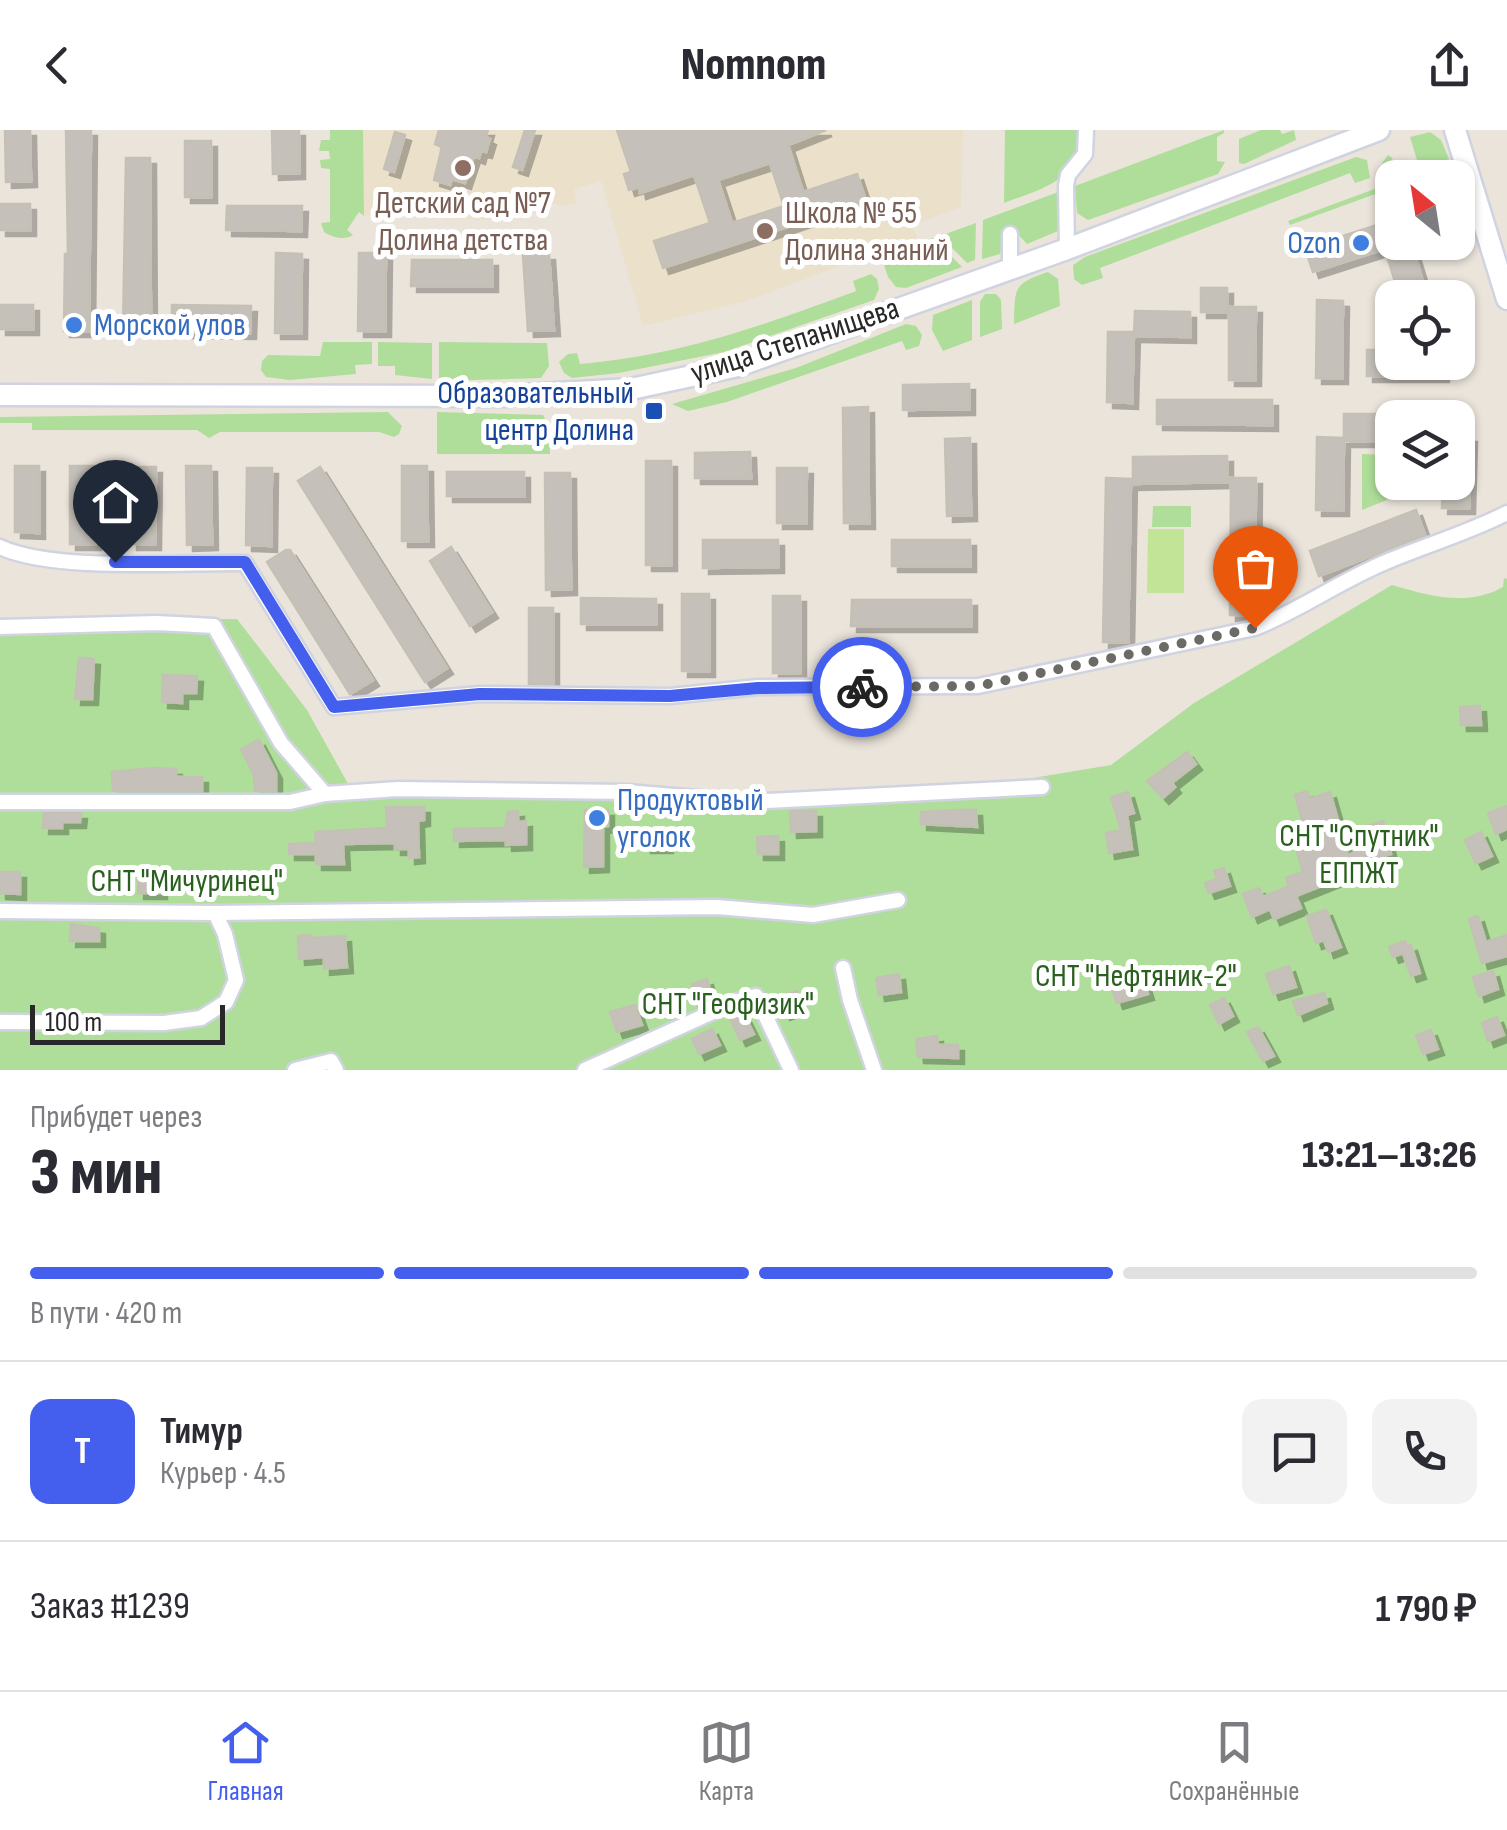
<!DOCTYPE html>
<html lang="ru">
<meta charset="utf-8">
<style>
:root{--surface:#fff;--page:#f2f2f3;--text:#2b2b33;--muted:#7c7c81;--line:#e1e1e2;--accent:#445fee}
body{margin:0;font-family:"Sofia Sans Condensed",sans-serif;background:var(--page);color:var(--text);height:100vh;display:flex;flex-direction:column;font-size:38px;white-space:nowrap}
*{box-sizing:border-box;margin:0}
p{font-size:32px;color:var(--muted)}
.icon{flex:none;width:55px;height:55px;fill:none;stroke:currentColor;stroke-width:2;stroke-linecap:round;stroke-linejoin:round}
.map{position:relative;height:940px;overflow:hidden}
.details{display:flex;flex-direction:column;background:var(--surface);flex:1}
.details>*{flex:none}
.needle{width:65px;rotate:330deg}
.fabs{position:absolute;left:1375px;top:30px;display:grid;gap:20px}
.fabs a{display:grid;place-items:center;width:100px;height:100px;border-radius:20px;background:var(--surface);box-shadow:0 2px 8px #0004;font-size:50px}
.scale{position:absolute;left:30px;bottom:25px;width:195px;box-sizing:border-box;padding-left:10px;border:5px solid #282828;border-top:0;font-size:28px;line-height:35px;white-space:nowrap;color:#282828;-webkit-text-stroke:8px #fff;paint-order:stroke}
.pin{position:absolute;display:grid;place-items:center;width:85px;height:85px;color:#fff;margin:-102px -42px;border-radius:50% 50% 50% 0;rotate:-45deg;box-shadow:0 0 10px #0007}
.pin .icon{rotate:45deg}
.courier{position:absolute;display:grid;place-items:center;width:100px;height:100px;margin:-50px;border:8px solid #445fee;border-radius:50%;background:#fff;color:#222;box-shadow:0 2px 12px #0007}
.summary em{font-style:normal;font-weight:800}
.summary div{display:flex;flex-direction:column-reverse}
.summary{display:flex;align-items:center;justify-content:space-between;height:170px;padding:0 30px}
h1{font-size:65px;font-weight:800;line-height:75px}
.bar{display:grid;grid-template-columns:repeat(4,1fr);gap:15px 10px;align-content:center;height:120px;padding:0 30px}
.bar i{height:12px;border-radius:8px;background:var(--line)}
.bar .selected{background:var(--accent)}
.bar p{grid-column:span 4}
.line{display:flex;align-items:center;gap:25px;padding:0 30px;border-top:2px solid var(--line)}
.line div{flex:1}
.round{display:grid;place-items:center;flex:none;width:105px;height:105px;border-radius:20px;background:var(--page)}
header{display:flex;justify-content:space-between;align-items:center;height:130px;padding:0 30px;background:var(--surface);font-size:45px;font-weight:800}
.menu{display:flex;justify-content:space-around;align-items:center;height:140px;border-top:2px solid var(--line);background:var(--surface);font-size:28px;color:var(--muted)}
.menu a{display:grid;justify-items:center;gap:5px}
.menu .selected{color:var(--accent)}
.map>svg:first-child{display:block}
</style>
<header><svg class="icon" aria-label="back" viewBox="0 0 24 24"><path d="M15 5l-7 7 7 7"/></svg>Nomnom<svg class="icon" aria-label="share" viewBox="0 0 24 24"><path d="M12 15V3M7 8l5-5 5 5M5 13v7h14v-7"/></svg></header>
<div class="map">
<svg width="1507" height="940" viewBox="0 0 1507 940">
<defs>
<filter id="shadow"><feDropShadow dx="6" dy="6" stdDeviation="0" flood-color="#0004"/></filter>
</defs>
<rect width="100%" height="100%" fill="#eae4db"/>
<path fill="#ebe1cb" d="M362,0h601l-2,77 -50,19 7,11 -175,65 -100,24 -42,-145 -27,8 3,14 -16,4 -6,-3 -46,-1 -11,17 -134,-4z"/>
<g fill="#afde9a">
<path d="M330,0h33l1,86 -5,-4 -12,18 6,5c-9,6 -21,2 -29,-3l-3,-9 9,-1v-53l-9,-1 -1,-8 10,-1 -1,-8h-10l2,-11h9z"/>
<path d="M1005,0h75c-1,52 -34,57 -76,73z"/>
<path d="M1224,0v3l-7,4v24l8,1 -7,12 -130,46 -11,-7 -2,-27z"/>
<path d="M1261,0h19l2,4 12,-4 2,10 -52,24 -5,-1v-24z"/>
<path d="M1430,2l11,8 8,19 -29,11 -10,-33z"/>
<path d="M1388,25l4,3 6,19 -6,1v10l-102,37 -2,-4 100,-37 -6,-21z"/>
<path d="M1356,27l11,3 3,18 -15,5 -5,-10 -250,95 3,10 -21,7 -8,-6 -1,-14 12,-8z"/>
<path d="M1061,61l1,30 -4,10 -31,13 -14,-15 -13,25 -18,5 1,-39z"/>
<path d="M976,93l-1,37 -8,3 -27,-27z"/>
<path d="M933,108l29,29 -56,21 -10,-1 -8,-10 -6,-18z"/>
<path d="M1048,142l10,7 2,27 -46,18c1,-37 -1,-40 34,-52z"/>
<path d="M871,144l6,5 2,10 -5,11 -150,52 -105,21 -47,5 -8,-5 -5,-11 9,-8 9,-1 3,11c102,-9 181,-38 276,-73l-3,-10z"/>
<path d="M985,164h11l5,6 1,29 -22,8v-35z"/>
<path d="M972,170v40l-29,11 -11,-21 1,-15z"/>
<path d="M906,194l10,2 6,9 -3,11 -13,4 -4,-9 -175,61 -39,9 -16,-7 124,-36z"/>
<path d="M323,212h49v22l-17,1 1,9 -66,6 -24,-3 -5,-7 1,-9 6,-6 52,1z"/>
<path d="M378,212l54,1v36l-37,-4v-9h-17z"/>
<path d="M439,212l108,1 2,23 -8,12 -102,3z"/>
<path d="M388,282l14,14 -3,8 -5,3 -15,-5h-159l-11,6 -12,-8h-165v-7h-32v-6z"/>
<path d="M437,282l106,3 6,11 1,28h-113z"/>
<path d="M1362,324l26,1 -1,45 -25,10z"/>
<path d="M1153,376h38v21h-39z"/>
<path d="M1504,448l3,1v491h-1507v-448l237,-3 70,91 45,81 355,5 249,-10 77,-8 78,-13 83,-62 198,-118c37,11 76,22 111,2z"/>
</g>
<path fill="#c1e496" d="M1148,399h36v64h-37z"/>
<g fill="#c5c1ba" stroke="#c5c0b5" stroke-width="2.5" fill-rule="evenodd" filter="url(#shadow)">
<path d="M5,0h25l1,51 -25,1z"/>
<path d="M66,0h25l-2,201h-25l1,-77h3z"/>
<path d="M272,0h27v43l-26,1z"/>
<path d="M439,0h49l-2,7 4,2 -4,13 -5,-1 -2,7 -5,-2 -9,27 -13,-4 -2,6 -16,-5 8,-33 -7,-3z"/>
<path d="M525,0h10l-13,40 -9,-3z"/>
<path d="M617,0h209l-38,15 15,47 54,-18 9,27 -203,67 -9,-27 56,-18 -16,-48 -54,18 -1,-6 -10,3 -5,-16 7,-2zM770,33l14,43 -52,17 -14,-43z"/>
<path d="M395,2l10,3 -11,37 -10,-3z"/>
<rect x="185" y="11" width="26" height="56"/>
<path d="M126,28h24l1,173h-28z"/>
<rect x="0" y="74" width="30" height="26"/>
<path d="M227,76h75l-1,25 -75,-1z"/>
<path d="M1377,95l8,24 -72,23 -8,-24z"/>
<path d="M1394,112h17l17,56h-28l-16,-52z"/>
<path d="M276,123l26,1 -1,79h-26z"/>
<path d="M359,123h27l-1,78h-27z"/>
<path d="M549,124l5,76 -26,1 -5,-76z"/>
<path d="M412,130h80v26h-81z"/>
<rect x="1201" y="158" width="26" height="24"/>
<path d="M1317,170l26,1 -1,77h-26z"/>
<rect x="0" y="175" width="33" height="24"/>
<path d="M172,175l79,1 -1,27 -78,-1z"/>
<path d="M1229,177h27l-1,73h-26z"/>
<path d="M1135,181l55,1v25l-56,-1z"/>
<path d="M1108,202h26l-2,71 -25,-1z"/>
<path d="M1367,220h25v12h51v14h-76z"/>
<path d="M969,254v25l-66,1v-25z"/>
<path d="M1157,270h115v25l-115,-1z"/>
<path d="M868,277l1,116h-25l-1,-115z"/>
<path d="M1344,284h38l-1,27h-37l-1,69h-27l1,-73 27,1z"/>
<path d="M1458,306h13l-2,72h-27l1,-26h15z"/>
<path d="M970,308l1,77 -24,1 -2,-77z"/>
<path d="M750,322l1,26h-56v-25z"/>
<path d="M1227,326v26l-94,2v-27z"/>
<rect x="646" y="331" width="25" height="104"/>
<path d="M15,336h24v67l-24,-1z"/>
<rect x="70" y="336" width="25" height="78"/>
<path d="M186,336h25l1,78 -25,1z"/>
<path d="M402,336h25l1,75h-26z"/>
<path d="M131,337h25l-1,77h-24z"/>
<path d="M320,337l127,201 -22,14 -127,-201z"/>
<path d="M247,338h25l-1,78 -25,-1z"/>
<path d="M777,338h30l-1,55h-29z"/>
<rect x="447" y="342" width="77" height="24"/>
<path d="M545,343h25l1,116 -25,1z"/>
<path d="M1106,348l25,1 -3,163h-25z"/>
<path d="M1231,348h25l-1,137h-25z"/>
<path d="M1416,380l9,25 -106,41 -9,-25z"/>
<path d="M703,410h75v27l-75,1z"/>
<rect x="892" y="410" width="78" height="26"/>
<path d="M451,417l41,65 -22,14 -40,-65z"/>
<path d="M286,420h4l83,130 -23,14 -83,-132z"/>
<rect x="682" y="464" width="27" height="77"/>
<rect x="773" y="466" width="27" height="77"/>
<path d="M581,468l75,1v25h-75z"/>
<path d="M852,470h119v26h-120z"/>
<rect x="529" y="478" width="24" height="76"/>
<path d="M79,528l15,1 -2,40h-17z"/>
<path d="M163,545l34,1 -1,17h-14v10l-20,-1z"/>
<path d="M1480,576l1,19h-20l-1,-18z"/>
<path d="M259,610l17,33v18h-21l-1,-16 -13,-26z"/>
<path d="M1187,622l9,12 -24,19 3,4 -12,11 -16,-17z"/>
<path d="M153,638l23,1v8h26v14h-89l-1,-19z"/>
<path d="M1307,661l2,8 21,-7 18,63 26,-9 -7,-20 16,-5 8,33 -13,4 1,5 -83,33 5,12 -27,11 -4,-10 -18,8 -9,-23 16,-6 4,9 26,-11 -3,-8 17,-6 -6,-20 24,-8 -7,-20 -10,3 -9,-32z"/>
<path d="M1128,662l6,21 -7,2 5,34 -23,4 -3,-20 15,-3 -10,-33z"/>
<path d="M1507,676v23l-11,5 -8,-21z"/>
<path d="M386,677h38v13l-6,1 1,36 -10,1v-9h-14v-6l-52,1 1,20h-28v-10h-27v-10l27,-1 -1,-11 72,-4z"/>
<path d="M585,680h23v16l-5,1v39l-19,1z"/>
<path d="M962,680h14l1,17 -56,-3v-12z"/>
<path d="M518,681v11l8,-1v23l-20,1v-5l-52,1v-12l51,-1 3,-16z"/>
<path d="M790,681h26v20l-25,1z"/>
<path d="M44,683h37l-1,9h-18v6h-19z"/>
<path d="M644,699h23v18h-22z"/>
<path d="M1481,702l11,24 -16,7 -11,-23z"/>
<path d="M778,706v18h-20l-1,-17z"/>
<path d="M1224,738l6,18 -21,7 -4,-10 12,-4 -3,-8z"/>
<path d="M0,742h20v22l-20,-1z"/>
<path d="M139,742h22v21h-23z"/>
<path d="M1326,780l15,37 -13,5 -4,-12 -8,3 -9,-27z"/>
<path d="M1478,786l8,26 21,-7v21l-25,7 -13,-44z"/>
<path d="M71,794l28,4v13h-29z"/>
<path d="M311,805l1,3 33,-2 2,31 -23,2v-12l-25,2 -1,-23z"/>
<path d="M1405,811l2,5 4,-1 9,28 -9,3 -8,-23 -10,4 -4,-10z"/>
<path d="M1289,836l7,21 -23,7 -7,-20z"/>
<path d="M1493,841l5,18 -19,7 -6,-19z"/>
<path d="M899,844l2,18 -22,3 -3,-17z"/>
<path d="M707,849l6,21 -15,7 -6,-23z"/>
<path d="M1144,851l4,13 -31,9 -4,-12z"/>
<path d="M797,861l5,17 -18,6 -6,-17z"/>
<path d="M1324,863l3,10 -29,12 -5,-14z"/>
<path d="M1224,868l9,18 -14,8 -9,-19z"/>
<path d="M635,875l7,20 -25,7 -7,-20z"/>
<path d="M743,882l11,22 -14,6 -10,-22z"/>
<path d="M1497,887l7,18 -16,6 -6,-18z"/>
<path d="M1258,897l16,29 -11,5 -16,-29z"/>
<path d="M712,899l8,16 -21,9 -7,-15z"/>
<path d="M1431,900l7,19 -15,5 -7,-19z"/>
<path d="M937,906l1,9h20v13l-40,-1 -2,-18z"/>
</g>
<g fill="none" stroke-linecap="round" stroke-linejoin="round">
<g stroke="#d0d3e0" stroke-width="19">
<g id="street">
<path d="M1067,119l-1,-63 2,-11 17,-21 1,-24"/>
<path d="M1010,140v-36"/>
<path d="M0,417c54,25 182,15 245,16l89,144 146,-13 190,2 88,-9 220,-1 277,-58c45,-18 85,-47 131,-66 40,-17 82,-29 121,-49"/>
<path d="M0,497l157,-4 57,3 67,117 44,51"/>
<path d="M0,672h290l35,-8 73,-5 229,3 118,10 297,-15"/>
<path d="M0,781l215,2 502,-6 96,8 85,-15"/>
<path d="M843,838l7,32 24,70"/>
<path d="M0,892l164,1 37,-5 25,-16 10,-22 -11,-46 -10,-21"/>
<path d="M295,940l36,-9 5,9"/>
<path d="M585,940l150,-68 21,-6 35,74"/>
</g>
</g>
<g stroke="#d0d3e0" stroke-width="25">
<g id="secondary">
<path d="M1455,0l52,169"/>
<path d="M0,265l505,1 126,-7 107,-23 329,-117 312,-119"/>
</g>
</g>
<use href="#street" stroke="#fff" stroke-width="14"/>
<use href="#secondary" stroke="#fff" stroke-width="20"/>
</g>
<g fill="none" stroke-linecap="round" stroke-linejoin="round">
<path stroke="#6c6a67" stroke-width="10" stroke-dasharray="0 18" d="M862,557l116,-1 277,-58"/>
<path stroke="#445fee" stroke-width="12" d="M115,432h130l89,145 146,-13 190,2 88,-8 104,-1"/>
</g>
<g fill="#8d6e63" stroke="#fff" stroke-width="4">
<circle cx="463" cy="38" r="10"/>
<circle cx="765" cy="101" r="10"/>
</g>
<g fill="#3f7fe0" stroke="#fff" stroke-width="4">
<circle cx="1361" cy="113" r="10"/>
<circle cx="74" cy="195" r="10"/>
<circle cx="597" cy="688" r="10"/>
</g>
<rect fill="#1a4fb4" stroke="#fff" stroke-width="4" x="644" y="271" width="20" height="20" rx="5"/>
<g text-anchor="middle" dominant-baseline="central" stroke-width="10" stroke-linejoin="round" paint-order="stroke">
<g font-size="32" fill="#785e54" stroke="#fff">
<text x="463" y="73">Детский сад №7<tspan x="463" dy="37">Долина детства</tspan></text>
<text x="785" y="83" text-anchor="start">Школа № 55<tspan x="785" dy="37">Долина знаний</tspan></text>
</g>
<g font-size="32" fill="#366cbe" stroke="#fff" text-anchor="start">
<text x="1341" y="113" text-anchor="end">Ozon</text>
<text x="94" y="195">Морской улов</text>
<text x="617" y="670">Продуктовый<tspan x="617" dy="37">уголок</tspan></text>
</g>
<g font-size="32" fill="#282828" stroke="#fff">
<text transform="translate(795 211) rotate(-18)">улица Степанищева</text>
</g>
<g font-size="32" fill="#164399" stroke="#fff" text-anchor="end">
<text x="634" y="263">Образовательный<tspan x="634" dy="37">центр Долина</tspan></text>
</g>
<g font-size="32" fill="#2a601e" stroke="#fff">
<text x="1359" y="706">СНТ "Спутник"<tspan x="1359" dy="37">ЕППЖТ</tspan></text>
<text x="187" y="751">СНТ "Мичуринец"</text>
<text x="1136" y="846">СНТ "Нефтяник-2"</text>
<text x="728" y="874">СНТ "Геофизик"</text>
</g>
</g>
</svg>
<div class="fabs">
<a><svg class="needle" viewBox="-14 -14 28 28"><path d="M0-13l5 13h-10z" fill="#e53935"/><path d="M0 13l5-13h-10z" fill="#7c7c81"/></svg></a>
<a><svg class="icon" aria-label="locate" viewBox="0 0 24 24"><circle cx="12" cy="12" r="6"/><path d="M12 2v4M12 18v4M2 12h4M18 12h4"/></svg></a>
<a><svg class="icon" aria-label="layers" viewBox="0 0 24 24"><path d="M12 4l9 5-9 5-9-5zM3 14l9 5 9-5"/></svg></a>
</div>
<div class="scale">100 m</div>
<div class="pin" style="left:1255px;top:498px;background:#ea580c"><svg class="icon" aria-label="bag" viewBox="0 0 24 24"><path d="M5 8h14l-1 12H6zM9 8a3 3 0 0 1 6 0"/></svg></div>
<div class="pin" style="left:115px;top:432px;background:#1f2937"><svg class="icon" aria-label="home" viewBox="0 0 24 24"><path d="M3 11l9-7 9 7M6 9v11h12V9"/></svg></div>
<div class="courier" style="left:862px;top:557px"><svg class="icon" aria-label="bike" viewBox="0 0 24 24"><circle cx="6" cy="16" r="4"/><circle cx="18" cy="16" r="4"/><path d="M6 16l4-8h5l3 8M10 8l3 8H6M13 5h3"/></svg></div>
</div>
<section class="details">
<div class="summary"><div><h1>3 мин</h1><p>Прибудет через</p></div><em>13:21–13:26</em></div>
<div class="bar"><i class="selected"></i><i class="selected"></i><i class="selected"></i><i></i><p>В пути · 420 m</p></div>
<div class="line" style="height:180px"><b class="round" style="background:var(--accent);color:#fff">Т</b><div><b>Тимур</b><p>Курьер · 4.5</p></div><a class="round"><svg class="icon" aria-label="chat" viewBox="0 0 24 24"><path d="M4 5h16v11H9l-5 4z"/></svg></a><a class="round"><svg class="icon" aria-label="phone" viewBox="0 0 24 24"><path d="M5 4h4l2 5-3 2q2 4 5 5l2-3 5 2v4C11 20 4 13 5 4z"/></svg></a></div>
<div class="line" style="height:130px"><div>Заказ #1239</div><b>1 790 ₽</b></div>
</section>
<nav class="menu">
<a class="selected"><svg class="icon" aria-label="home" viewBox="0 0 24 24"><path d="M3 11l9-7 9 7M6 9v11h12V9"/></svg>Главная</a>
<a><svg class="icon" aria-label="map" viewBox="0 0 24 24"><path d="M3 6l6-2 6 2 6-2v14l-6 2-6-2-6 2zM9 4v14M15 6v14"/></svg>Карта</a>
<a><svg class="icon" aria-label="saved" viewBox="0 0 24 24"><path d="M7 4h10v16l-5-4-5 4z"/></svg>Сохранённые</a>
</nav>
